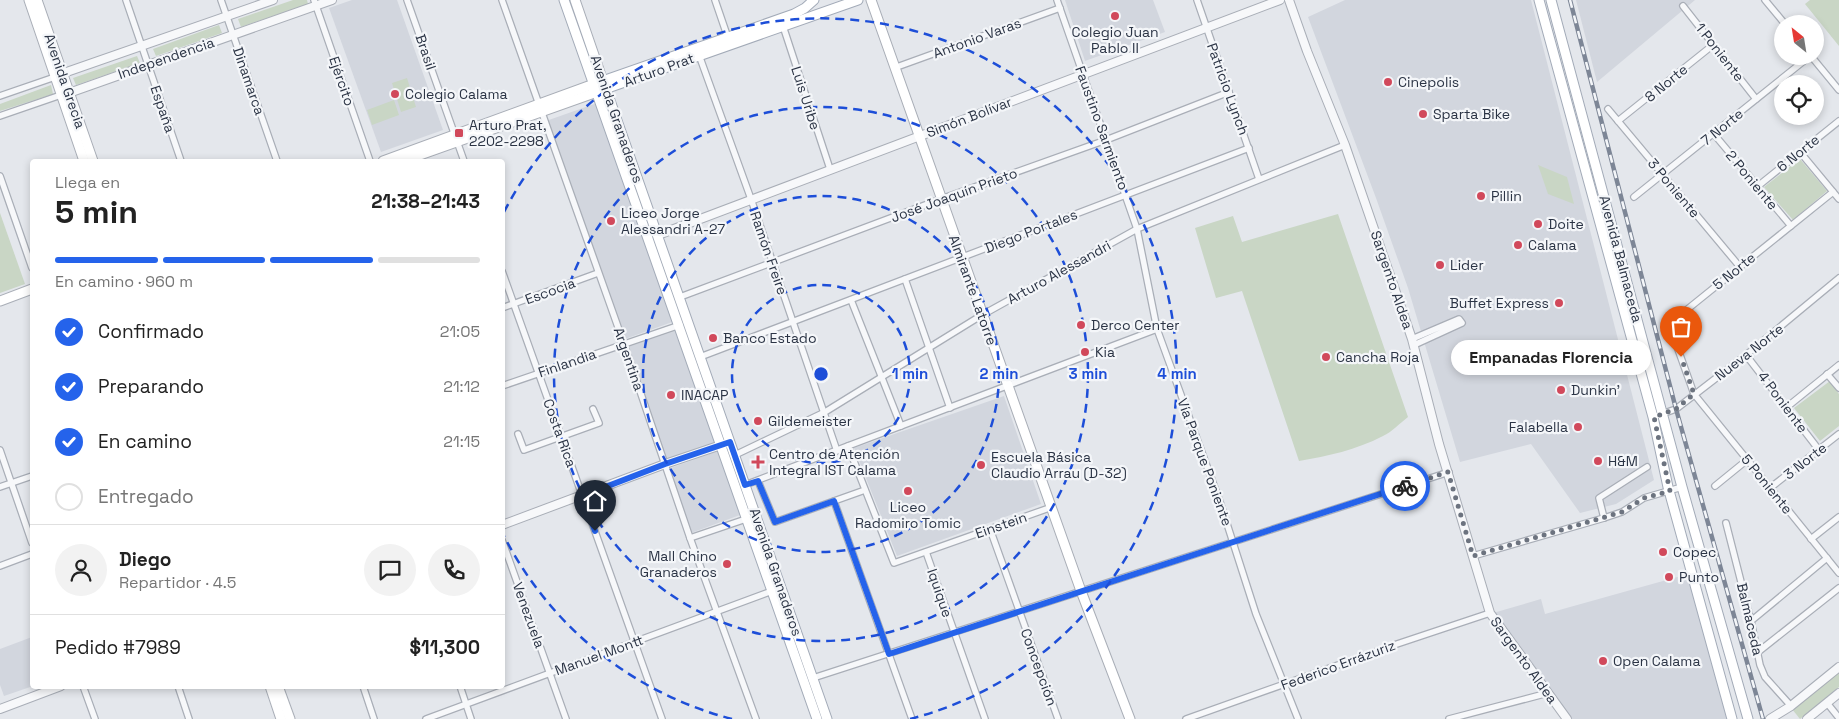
<!DOCTYPE html>
<html lang="es">
<meta charset="utf-8">
<style>
:root{--surface:#fff;--page:#f2f2f2;--text:#222;--muted:#767676;--line:#e0e0e0;--accent:#2563eb}
body{margin:0;font-family:"Space Grotesk",sans-serif;background:var(--page);color:var(--text);height:100vh;display:flex;flex-direction:column;font-size:19px;white-space:nowrap}
*{box-sizing:border-box;margin:0}
p{font-size:16px;color:var(--muted)}
.icon{flex:none;width:28px;height:28px;fill:none;stroke:currentColor;stroke-width:2;stroke-linecap:round;stroke-linejoin:round}
.map{position:relative;flex:1;overflow:hidden}
.side{position:absolute;left:30px;top:159px;width:475px;height:530px;display:flex;flex-direction:column;background:var(--surface);border-radius:5px;box-shadow:0 2px 8px #0003}
.side>*{flex:none}
.needle{width:32px;rotate:330deg}
.buttons{position:absolute;left:1774px;top:15px;display:grid;gap:10px}
.buttons a{display:grid;place-items:center;width:50px;height:50px;border-radius:50%;background:var(--surface);box-shadow:0 2px 8px #0003;font-size:25px}
.pin{position:absolute;display:grid;place-items:center;width:42px;height:42px;color:#fff;margin:-51px -21px;border-radius:50% 50% 50% 0;rotate:-45deg;box-shadow:0 0 5px #0007}
.pin .icon{rotate:45deg}
.courier{position:absolute;display:grid;place-items:center;width:50px;height:50px;margin:-25px;border:4px solid #2563eb;border-radius:50%;background:#fff;color:#222;box-shadow:0 1px 6px #0007}
.bubble{position:absolute;height:35px;border-radius:18px;background:var(--surface);box-shadow:0 2px 8px #0003;font-size:16px;font-weight:600;line-height:35px;text-align:center}
.headline em{font-style:normal;font-weight:600}
.headline div{display:flex;flex-direction:column-reverse}
.headline{display:flex;align-items:center;justify-content:space-between;height:85px;padding:0 25px}
h1{font-size:32px;font-weight:600;line-height:38px}
.bar{display:grid;grid-template-columns:repeat(4,1fr);gap:8px 5px;align-content:center;height:60px;padding:0 25px}
.bar i{height:6px;border-radius:4px;background:var(--line)}
.bar .current{background:var(--accent)}
.bar p{grid-column:span 4}
.line{display:flex;align-items:center;gap:12px;padding:0 25px;border-top:1px solid var(--line)}
.line div{flex:1}
.round{display:grid;place-items:center;flex:none;width:52px;height:52px;border-radius:26px;background:var(--page)}
ol{padding:0 25px;list-style:none}
li{display:flex;align-items:center;gap:15px;height:55px}
li p{margin-inline-start:auto}
li .icon{padding:5px;border-radius:50%;background:var(--accent);color:#fff;stroke-width:4}
li:last-child{color:var(--muted)}
li i{width:28px;height:28px;border:2px solid var(--line);border-radius:50%}
.map>svg:first-child{display:block}
</style>
<div class="map">
<svg width="1839" height="719" viewBox="0 0 1839 719">
<rect width="100%" height="100%" fill="#e4e7ec"/>
<g fill="#d2d6de">
<path d="M352,0h45l46,130 -62,22 -52,-144z"/>
<path d="M1065,0h88l12,32 -80,29z"/>
<path d="M1345,0h186l123,480 -38,24 -36,9 -49,-69 -71,18 -52,-174 -32,-90 -68,-181z"/>
<path d="M1576,0h119l-98,82z"/>
<path d="M597,103l78,218 -50,18 -79,-218z"/>
<path d="M675,331l41,111 -50,19 -38,-114z"/>
<path d="M1004,396l37,108 -144,52 -43,-108z"/>
<path d="M718,451l22,64 -49,18 -23,-64z"/>
<path d="M1688,574l40,145h-157l-78,-106 48,-14 4,15z"/>
<path d="M32,637l1,49 -29,10 -4,-11v-36z"/>
</g>
<g fill="#c9d6c5">
<path d="M293,0h14l1,4 -67,23 -3,-8z"/>
<path d="M1810,0h29v46l-34,-42z"/>
<path d="M219,25l3,8 -66,23 -3,-7z"/>
<path d="M137,56l3,7 -64,22 -3,-7z"/>
<path d="M407,78l9,29 -15,5 -9,-29z"/>
<path d="M51,85l2,9 -53,17v-7z"/>
<path d="M394,100l5,15 -27,10 -5,-15z"/>
<path d="M1800,159l27,32 -34,29 -29,-33z"/>
<path d="M1538,165l29,12 7,27 -26,-10z"/>
<path d="M0,213l25,71 -25,9z"/>
<path d="M1338,214l70,203c-8,6 -16,15 -25,19 -27,14 -55,20 -84,25l-57,-170 -26,7 -21,-70 38,-12 9,26z"/>
<path d="M1830,381l9,13v32l-19,15 -26,-33z"/>
<path d="M1839,670v17l-39,32 -8,-10z"/>
</g>
<g fill="none" stroke-linecap="round" stroke-linejoin="round">
<g stroke="#a9aeb7" stroke-width="8">
<g id="minor">
<path d="M126,0l55,161"/>
<path d="M221,0l56,161"/>
<path d="M314,0l56,161"/>
<path d="M407,0l57,161"/>
<path d="M502,0l122,344 66,194 66,181"/>
<path d="M715,0l13,38"/>
<path d="M1057,0l80,229 20,100 63,173 36,112 42,105"/>
<path d="M1197,0l62,179"/>
<path d="M1765,0l20,24"/>
<path d="M1683,6l73,93"/>
<path d="M783,26l47,143"/>
<path d="M699,55l52,144 86,252"/>
<path d="M1811,56l28,34"/>
<path d="M894,68l166,-60"/>
<path d="M0,96l55,-19"/>
<path d="M1608,109l132,158"/>
<path d="M0,116l61,-21"/>
<path d="M1618,121l95,-76"/>
<path d="M1713,133l78,93"/>
<path d="M1800,152l39,47"/>
<path d="M0,176l32,92"/>
<path d="M1758,186l81,-65"/>
<path d="M1833,192l-159,128 -4,7 24,67 145,179"/>
<path d="M1634,197l176,-141"/>
<path d="M502,271l160,448"/>
<path d="M905,279l45,129"/>
<path d="M680,297l261,-98 165,-59 123,-48"/>
<path d="M851,300l50,126"/>
<path d="M502,308l96,-35"/>
<path d="M1412,339l47,-20 3,4 -48,22"/>
<path d="M1746,355l73,95"/>
<path d="M700,357l549,-209"/>
<path d="M1827,374l12,14"/>
<path d="M502,386l178,-61"/>
<path d="M1787,407l52,-42"/>
<path d="M1653,417l23,-8 70,-54 93,-77"/>
<path d="M518,434l6,16 75,-27 -6,-14"/>
<path d="M848,446l46,117 158,-56"/>
<path d="M0,450l32,93"/>
<path d="M735,455l90,-43 157,-97 155,-86 208,-84"/>
<path d="M758,481l17,41 90,-32"/>
<path d="M745,485l412,-156"/>
<path d="M1715,486l32,-26"/>
<path d="M0,487l32,-11"/>
<path d="M1770,488l69,-54"/>
<path d="M834,501l78,218"/>
<path d="M1604,518l-5,-20 48,-31"/>
<path d="M1726,523l25,98 9,44 5,12 26,29"/>
<path d="M990,529l68,190"/>
<path d="M690,538l56,-19"/>
<path d="M1811,539l28,-22"/>
<path d="M502,540l64,179"/>
<path d="M926,552l59,167"/>
<path d="M1473,556l131,-38 18,-6 22,-14 38,-11"/>
<path d="M0,566l32,-12"/>
<path d="M1751,621l76,-63"/>
<path d="M1758,652l81,-64"/>
<path d="M813,678l636,-206"/>
<path d="M83,686l12,33"/>
<path d="M178,686l11,33"/>
<path d="M363,686l11,33"/>
<path d="M460,686l11,33"/>
<path d="M1827,703l12,15"/>
<path d="M426,719l346,-128"/>
<path d="M1186,719l211,-75 93,-31"/>
<path d="M1449,719l99,-26"/>
</g>
</g>
<g stroke="#a9aeb7" stroke-width="10">
<g id="tertiary">
<path d="M1289,0l18,51 38,94 67,194 27,105 51,169 77,106"/>
<path d="M58,75l215,-75"/>
<path d="M66,94l266,-94"/>
<path d="M658,235l622,-235"/>
<path d="M502,525l163,-61 65,-22"/>
<path d="M0,709l61,-23"/>
<path d="M1770,719l21,-13 48,-39"/>
<path d="M1807,719l32,-26"/>
</g>
</g>
<g stroke="#a9aeb7" stroke-width="11">
<g id="secondary">
<path d="M29,0l55,161"/>
<path d="M37,0l56,161"/>
<path d="M575,0l30,87"/>
<path d="M871,0l210,591 49,128"/>
<path d="M383,161l211,-77"/>
<path d="M403,161l194,-69"/>
<path d="M0,301l32,-12"/>
<path d="M270,686l11,33"/>
<path d="M278,686l12,33"/>
</g>
</g>
<g stroke="#a3abb8" stroke-width="11">
<g id="primary">
<path d="M564,0l253,719"/>
<path d="M1539,0l114,417 15,70 64,232"/>
<path d="M1551,0l131,487 66,232"/>
<path d="M594,84l200,-70 11,-6 9,-8"/>
<path d="M606,89l221,630"/>
<path d="M602,90l256,-90"/>
</g>
</g>
<use href="#minor" stroke="#f7f8fa" stroke-width="5.5"/>
<use href="#tertiary" stroke="#f7f8fa" stroke-width="8"/>
<use href="#secondary" stroke="#fff" stroke-width="9"/>
<use href="#primary" stroke="#fff" stroke-width="9"/>
<g stroke="#7d8696" stroke-width="4.5">
<path id="rail" d="M1570,0l106,409 87,310"/>
</g>
<use href="#rail" stroke="#f4f6f9" stroke-width="2.5" stroke-dasharray="8" stroke-linecap="butt"/>
</g>
<g fill="none" stroke-linecap="round" stroke-linejoin="round">
<path stroke="#6c737f" stroke-width="5" stroke-dasharray="0 9" d="M1405,486l43,-14 25,84 149,-44 22,-14 26,-7 -16,-74 22,-8 18,-15 -13,-37"/>
<path stroke="#2563eb" stroke-width="6" d="M595,531l-13,-35 83,-32 65,-22 15,43 13,-4 17,41 59,-21 55,153 516,-168"/>
</g>
<g fill="none" stroke="#1d4ed8" stroke-width="2.5" stroke-dasharray="9 6">
<circle cx="821" cy="374" r="89"/>
<circle cx="821" cy="374" r="178"/>
<circle cx="821" cy="374" r="267"/>
<path d="M732 719A356 356 0 0 1 504 536M504 212A356 356 0 1 1 910 719"/>
</g>
<g fill="#d1495b" stroke="#f4f6f9" stroke-width="2">
<circle cx="1115" cy="16" r="5"/>
<circle cx="1388" cy="82" r="5"/>
<circle cx="395" cy="94" r="5"/>
<circle cx="1423" cy="114" r="5"/>
<rect x="454" y="128" width="10" height="10" rx="2.5"/>
<circle cx="1481" cy="196" r="5"/>
<circle cx="611" cy="221" r="5"/>
<circle cx="1538" cy="224" r="5"/>
<circle cx="1518" cy="245" r="5"/>
<circle cx="1440" cy="265" r="5"/>
<circle cx="1559" cy="303" r="5"/>
<circle cx="1081" cy="325" r="5"/>
<circle cx="713" cy="338" r="5"/>
<circle cx="1085" cy="352" r="5"/>
<circle cx="1326" cy="357" r="5"/>
<circle cx="1561" cy="390" r="5"/>
<circle cx="671" cy="395" r="5"/>
<circle cx="758" cy="421" r="5"/>
<circle cx="1578" cy="427" r="5"/>
<circle cx="1598" cy="461" r="5"/>
<path d="M755.5 454.5h5v5h5v5h-5v5h-5v-5h-5v-5h5z"/>
<circle cx="981" cy="465" r="5"/>
<circle cx="908" cy="491" r="5"/>
<circle cx="1663" cy="552" r="5"/>
<circle cx="727" cy="564" r="5"/>
<circle cx="1669" cy="577" r="5"/>
<circle cx="1603" cy="661" r="5"/>
</g>
<g text-anchor="middle" dominant-baseline="central" stroke-width="4.5" stroke-linejoin="round" paint-order="stroke">
<g font-size="14" fill="#2b3445" stroke="#f4f6f9" text-anchor="start">
<text x="1115" y="32" text-anchor="middle">Colegio Juan<tspan x="1115" dy="16">Pablo II</tspan></text>
<text x="1398" y="82">Cinepolis</text>
<text x="405" y="94">Colegio Calama</text>
<text x="1433" y="114">Sparta Bike</text>
<text x="469" y="125">Arturo Prat,<tspan x="469" dy="16">2202-2298</tspan></text>
<text x="1491" y="196">Pillin</text>
<text x="621" y="213">Liceo Jorge<tspan x="621" dy="16">Alessandri A-27</tspan></text>
<text x="1548" y="224">Doite</text>
<text x="1528" y="245">Calama</text>
<text x="1450" y="265">Lider</text>
<text x="1549" y="303" text-anchor="end">Buffet Express</text>
<text x="1091" y="325">Derco Center</text>
<text x="723" y="338">Banco Estado</text>
<text x="1095" y="352">Kia</text>
<text x="1336" y="357">Cancha Roja</text>
<text x="1571" y="390">Dunkin'</text>
<text x="681" y="395">INACAP</text>
<text x="768" y="421">Gildemeister</text>
<text x="1568" y="427" text-anchor="end">Falabella</text>
<text x="769" y="454">Centro de Atención<tspan x="769" dy="16">Integral IST Calama</tspan></text>
<text x="991" y="457">Escuela Básica<tspan x="991" dy="16">Claudio Arrau (D-32)</tspan></text>
<text x="1608" y="461">H&amp;M</text>
<text x="908" y="507" text-anchor="middle">Liceo<tspan x="908" dy="16">Radomiro Tomic</tspan></text>
<text x="1673" y="552">Copec</text>
<text x="717" y="556" text-anchor="end">Mall Chino<tspan x="717" dy="16">Granaderos</tspan></text>
<text x="1679" y="577">Punto</text>
<text x="1613" y="661">Open Calama</text>
</g>
<g font-size="14" fill="#2b3445" stroke="#f4f6f9">
<text transform="translate(977 38) rotate(-20)">Antonio Varas</text>
<text transform="translate(426 52) rotate(71)">Brasil</text>
<text transform="translate(1720 52) rotate(52)">1 Poniente</text>
<text transform="translate(166 58) rotate(-19)">Independencia</text>
<text transform="translate(659 70) rotate(-20)">Arturo Prat</text>
<text transform="translate(65 81) rotate(71)">Avenida Grecia</text>
<text transform="translate(249 81) rotate(71)">Dinamarca</text>
<text transform="translate(342 81) rotate(71)">Ejército</text>
<text transform="translate(1666 83) rotate(-39)">8 Norte</text>
<text transform="translate(1228 89) rotate(70)">Patricio Lynch</text>
<text transform="translate(806 98) rotate(72)">Luis Uribe</text>
<text transform="translate(163 109) rotate(71)">España</text>
<text transform="translate(969 117) rotate(-21)">Simón Bolívar</text>
<text transform="translate(617 119) rotate(71)">Avenida Granaderos</text>
<text transform="translate(1722 127) rotate(-39)">7 Norte</text>
<text transform="translate(1102 128) rotate(70)">Faustino Sarmiento</text>
<text transform="translate(1798 153) rotate(-39)">6 Norte</text>
<text transform="translate(1752 180) rotate(50)">2 Poniente</text>
<text transform="translate(1674 188) rotate(50)">3 Poniente</text>
<text transform="translate(954 195) rotate(-20)">José Joaquín Prieto</text>
<text transform="translate(1031 231) rotate(-21)">Diego Portales</text>
<text transform="translate(769 253) rotate(71)">Ramón Freire</text>
<text transform="translate(1621 259) rotate(75)">Avenida Balmaceda</text>
<text transform="translate(1734 271) rotate(-39)">5 Norte</text>
<text transform="translate(1059 272) rotate(-29)">Arturo Alessandri</text>
<text transform="translate(1392 280) rotate(71)">Sargento Aldea</text>
<text transform="translate(973 290) rotate(70)">Almirante Latorre</text>
<text transform="translate(550 291) rotate(-20)">Escocia</text>
<text transform="translate(1749 352) rotate(-38)">Nueva Norte</text>
<text transform="translate(629 359) rotate(71)">Argentina</text>
<text transform="translate(567 363) rotate(-19)">Finlandia</text>
<text transform="translate(1783 402) rotate(53)">4 Poniente</text>
<text transform="translate(560 433) rotate(70)">Costa Rica</text>
<text transform="translate(1805 461) rotate(-38)">3 Norte</text>
<text transform="translate(1205 462) rotate(70)">Vía Parque Poniente</text>
<text transform="translate(1767 484) rotate(51)">5 Poniente</text>
<text transform="translate(1001 525) rotate(-19)">Einstein</text>
<text transform="translate(776 572) rotate(71)">Avenida Granaderos</text>
<text transform="translate(940 593) rotate(71)">Iquique</text>
<text transform="translate(529 615) rotate(70)">Venezuela</text>
<text transform="translate(1750 619) rotate(77)">Balmaceda</text>
<text transform="translate(599 655) rotate(-20)">Manuel Montt</text>
<text transform="translate(1524 660) rotate(54)">Sargento Aldea</text>
<text transform="translate(1338 665) rotate(-20)">Federico Errázuriz</text>
<text transform="translate(1039 667) rotate(70)">Concepción</text>
</g>
</g>
<circle cx="821" cy="374" r="8" fill="#1d4ed8" stroke="#f4f6f9" stroke-width="2.5"/>
<g font-size="15" text-anchor="middle" font-weight="bold" fill="#1d4ed8" stroke="#f4f6f9" stroke-width="4.5" stroke-linejoin="round" paint-order="stroke">
<text x="910" y="379">1 min</text>
<text x="999" y="379">2 min</text>
<text x="1088" y="379">3 min</text>
<text x="1177" y="379">4 min</text>
</g>
</svg>
<div class="buttons">
<a><svg class="needle" viewBox="-14 -14 28 28"><path d="M0-13l5 13h-10z" fill="#e53935"/><path d="M0 13l5-13h-10z" fill="#767676"/></svg></a>
<a><svg class="icon" aria-label="locate" viewBox="0 0 24 24"><circle cx="12" cy="12" r="6"/><path d="M12 2v4M12 18v4M2 12h4M18 12h4"/></svg></a>
</div>
<div class="pin" style="left:1681px;top:357px;background:#ea580c"><svg class="icon" aria-label="bag" viewBox="0 0 24 24"><path d="M5 8h14l-1 12H6zM9 8a3 3 0 0 1 6 0"/></svg></div>
<div class="pin" style="left:595px;top:531px;background:#1f2937"><svg class="icon" aria-label="home" viewBox="0 0 24 24"><path d="M3 11l9-7 9 7M6 9v11h12V9"/></svg></div>
<div class="courier" style="left:1405px;top:486px"><svg class="icon" aria-label="bike" viewBox="0 0 24 24"><circle cx="6" cy="16" r="4"/><circle cx="18" cy="16" r="4"/><path d="M6 16l4-8h5l3 8M10 8l3 8H6M13 5h3"/></svg></div>
<div class="bubble" style="left:1451px;top:340px;width:200px">Empanadas Florencia</div>
<section class="side">
<div class="headline"><div><h1>5 min</h1><p>Llega en</p></div><em>21:38–21:43</em></div>
<div class="bar"><i class="current"></i><i class="current"></i><i class="current"></i><i></i><p>En camino · 960 m</p></div>
<ol>
<li><svg class="icon" aria-label="check" viewBox="0 0 24 24"><path d="M5 12l5 5 9-10"/></svg>Confirmado<p>21:05</p></li>
<li><svg class="icon" aria-label="check" viewBox="0 0 24 24"><path d="M5 12l5 5 9-10"/></svg>Preparando<p>21:12</p></li>
<li><svg class="icon" aria-label="check" viewBox="0 0 24 24"><path d="M5 12l5 5 9-10"/></svg>En camino<p>21:15</p></li>
<li><i></i>Entregado</li>
</ol>
<div class="line" style="height:90px"><a class="round"><svg class="icon" aria-label="person" viewBox="0 0 24 24"><circle cx="12" cy="8" r="4"/><path d="M4 21q1-7 8-7t8 7"/></svg></a><div><b>Diego</b><p>Repartidor · 4.5</p></div><a class="round"><svg class="icon" aria-label="chat" viewBox="0 0 24 24"><path d="M4 5h16v11H9l-5 4z"/></svg></a><a class="round"><svg class="icon" aria-label="phone" viewBox="0 0 24 24"><path d="M5 4h4l2 5-3 2q2 4 5 5l2-3 5 2v4C11 20 4 13 5 4z"/></svg></a></div>
<div class="line" style="height:65px"><div>Pedido #7989</div><b>$11,300</b></div>
</section>
</div>
